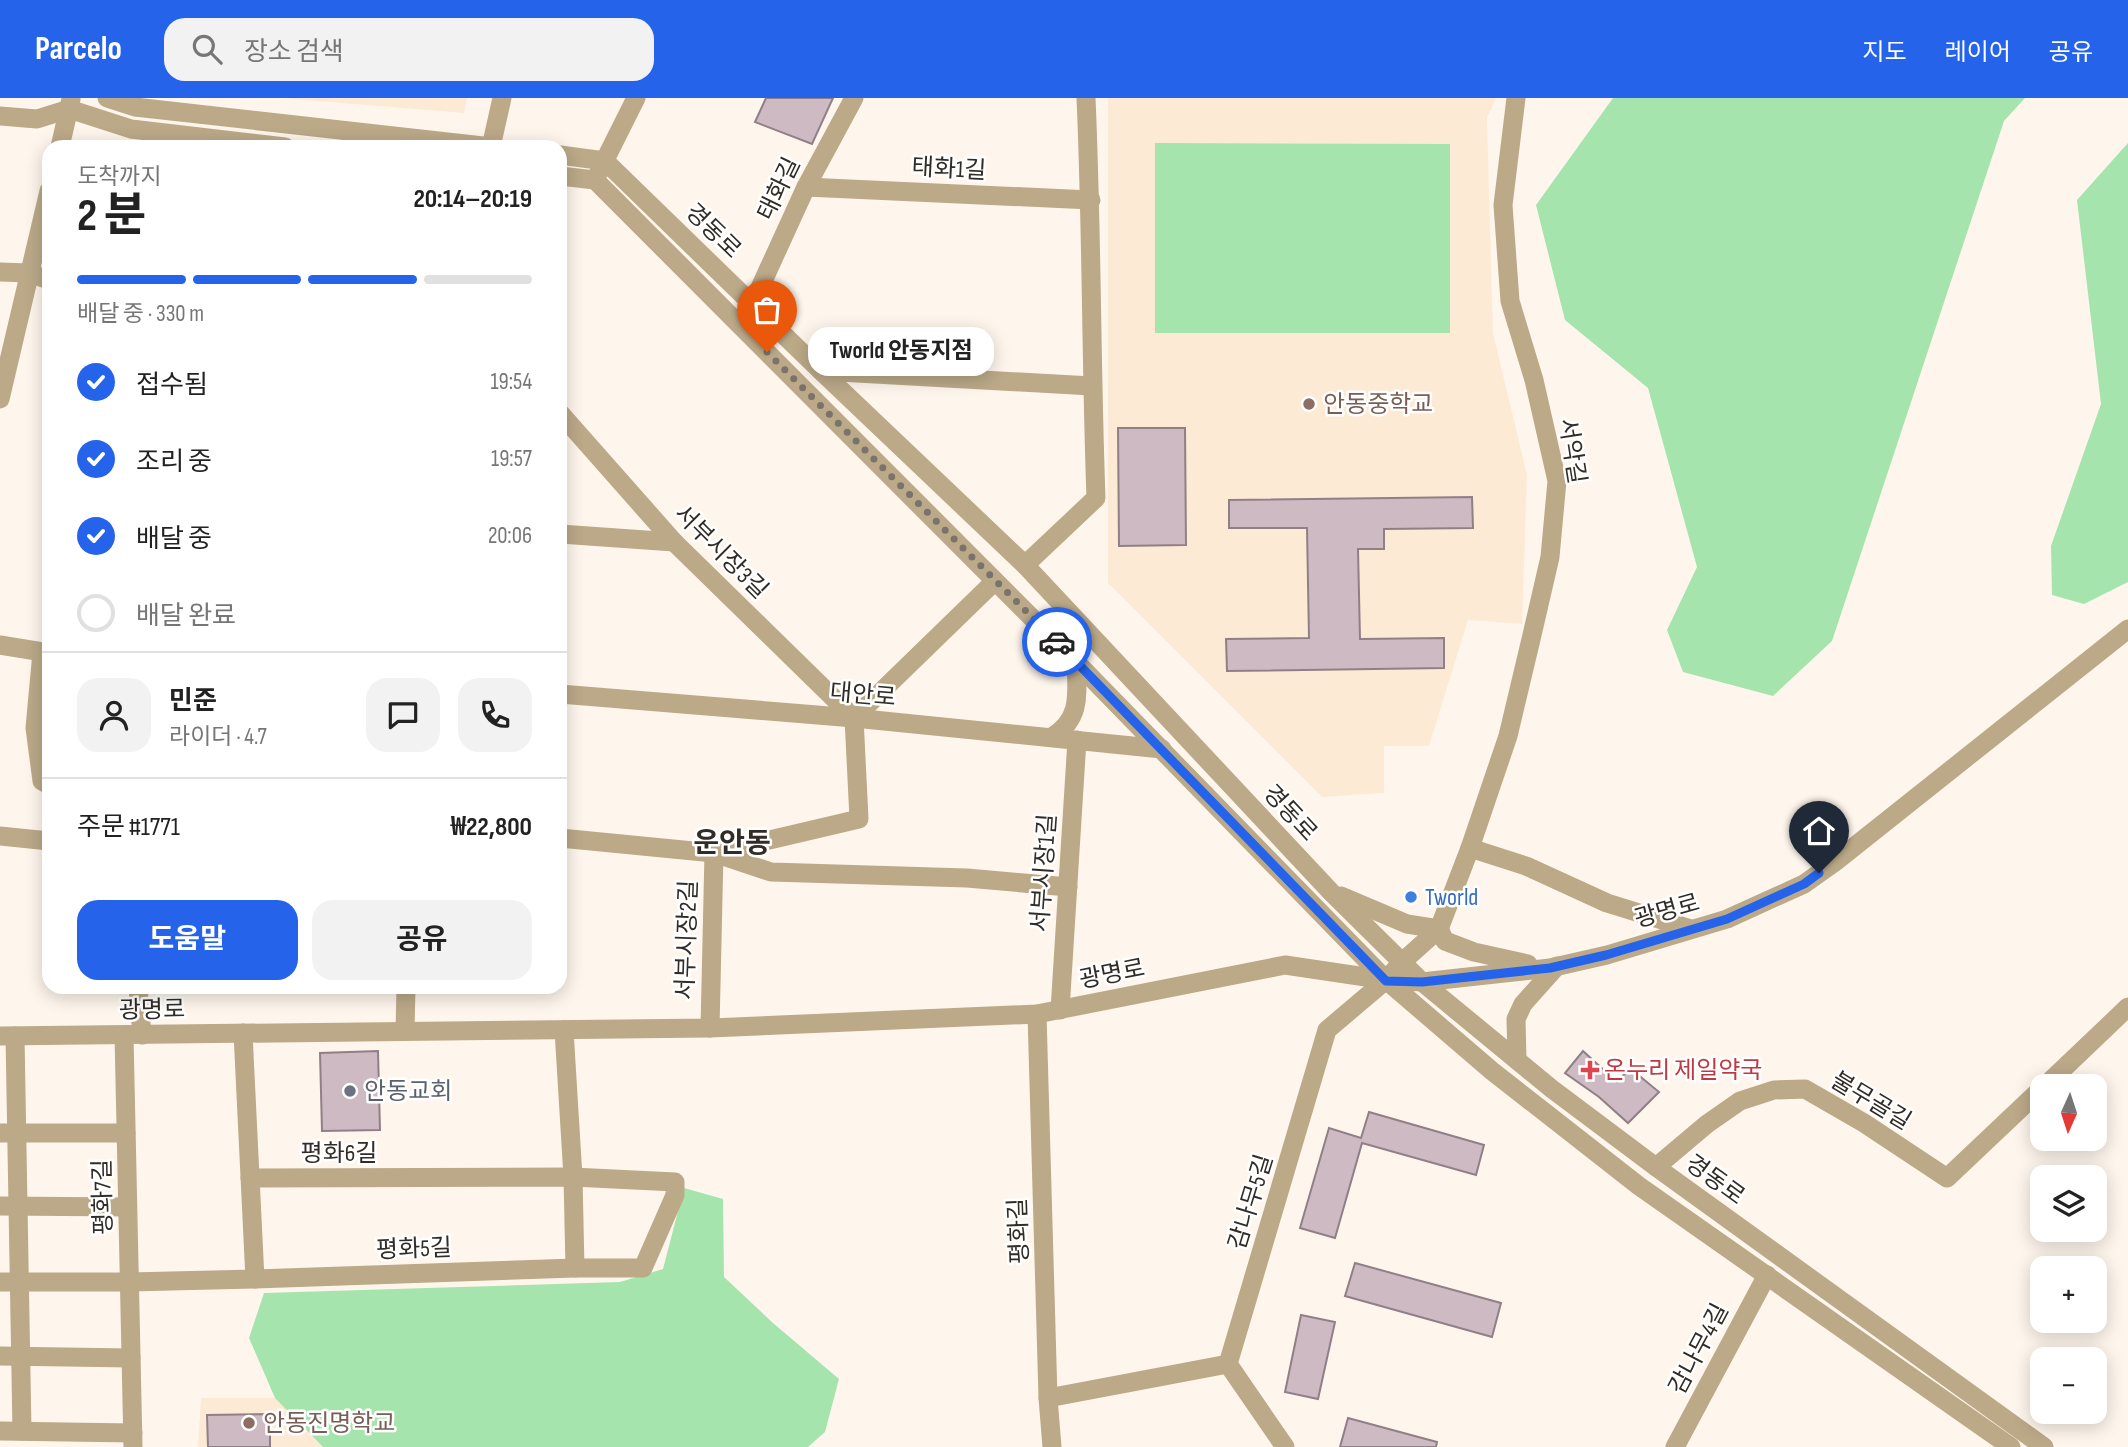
<!DOCTYPE html>
<html lang="ko">
<meta charset="utf-8">
<style>
:root{--surface:#fff;--page:#f2f2f2;--text:#222;--muted:#767676;--line:#e0e0e0;--accent:#2563eb}
body{margin:0;font-family:"Sofia Sans Condensed","Noto Sans KR",sans-serif;background:var(--page);color:var(--text);height:100vh;display:flex;flex-direction:column;font-size:26px;white-space:nowrap}
*{box-sizing:border-box;margin:0}
p{font-size:23px;color:var(--muted)}
.icon{flex:none;width:38px;height:38px;fill:none;stroke:currentColor;stroke-width:2;stroke-linecap:round;stroke-linejoin:round}
.map{position:relative;flex:1;overflow:hidden}
.sheet{position:absolute;left:42px;top:42px;width:525px;height:854px;display:flex;flex-direction:column;background:var(--surface);border-radius:21px;box-shadow:0 4px 18px #0003}
.sheet>*{flex:none}
.needle{width:46px;rotate:183deg}
.buttons{position:absolute;left:2030px;top:976px;display:grid;gap:14px}
.buttons a{display:grid;place-items:center;width:77px;height:77px;border-radius:14px;background:var(--surface);box-shadow:0 4px 18px #0003;font-size:35px}
.pin{position:absolute;display:grid;place-items:center;width:60px;height:60px;color:#fff;margin:-72px -30px;border-radius:50% 50% 50% 0;rotate:-45deg;box-shadow:0 0 7px #0007}
.pin .icon{rotate:45deg}
.courier{position:absolute;display:grid;place-items:center;width:70px;height:70px;margin:-35px;border:5px solid #2563eb;border-radius:50%;background:#fff;color:#222;box-shadow:0 2px 9px #0007}
.bubble{position:absolute;height:49px;border-radius:21px;background:var(--surface);box-shadow:0 4px 18px #0003;font-size:23px;font-weight:700;line-height:49px;text-align:center}
.summary em{font-style:normal;font-weight:700}
.summary div{display:flex;flex-direction:column-reverse}
.summary{display:flex;align-items:center;justify-content:space-between;height:119px;padding:0 35px}
h1{font-size:46px;font-weight:700;line-height:52px}
.bar{display:grid;grid-template-columns:repeat(4,1fr);gap:10px 7px;align-content:center;height:84px;padding:0 35px}
.bar i{height:9px;border-radius:5px;background:var(--line)}
.bar .active{background:var(--accent)}
.bar p{grid-column:span 4}
.line{display:flex;align-items:center;gap:18px;padding:0 35px;border-top:2px solid var(--line)}
.line div{flex:1}
.round{display:grid;place-items:center;flex:none;width:74px;height:74px;border-radius:21px;background:var(--page)}
ol{padding:0 35px;list-style:none}
li{display:flex;align-items:center;gap:21px;height:77px}
li p{margin-inline-start:auto}
li .icon{padding:7px;border-radius:50%;background:var(--accent);color:#fff;stroke-width:4}
li:last-child{color:var(--muted)}
li i{width:38px;height:38px;border:4px solid var(--line);border-radius:50%}
.button{display:flex;gap:14px;margin-top:auto;padding:14px 35px}
.button a{flex:1;height:80px;border-radius:21px;background:var(--accent);color:#fff;font-size:28px;font-weight:700;line-height:80px;text-align:center}
.button a+a{background:var(--page);color:var(--text)}
header{display:flex;align-items:center;gap:42px;box-sizing:border-box;height:98px;padding:0 35px;background:var(--accent);color:#fff}
header strong{font-size:33px}
nav{display:flex;gap:38px;margin-inline-start:auto;font-size:24px}
.search{width:490px;height:63px;background:var(--page);display:flex;align-items:center;gap:18px;box-sizing:border-box;padding:0 24px;border-radius:21px;color:var(--muted);font-size:26px}
.map>svg:first-child{display:block}
</style>
<header>
<strong>Parcelo</strong>
<div class="search"><svg class="icon" aria-label="search" viewBox="0 0 24 24"><circle cx="10" cy="10" r="6"/><path d="M15 15l6 6"/></svg>장소 검색</div>
<nav><a>지도</a><a>레이어</a><a>공유</a></nav>
</header>
<div class="map">
<svg width="2128" height="1349" viewBox="0 0 2128 1349">
<rect width="100%" height="100%" fill="#fef6ec"/>
<g fill="#fdead5">
<path d="M281,0h186l-3,15z"/>
<path d="M1108,0h388l-9,20 6,215 34,142 -5,149 -54,-4 -39,126h-45v47l-62,4 -214,-214z"/>
<path d="M201,1300h74l48,49h-125z"/>
</g>
<g fill="#a5e4ad">
<path d="M1613,0h412l-21,23 -172,520 -59,55 -90,-24 -16,-42 30,-63 -49,-179 -83,-68 -29,-115z"/>
<path d="M1155,45l295,1v189h-295z"/>
<path d="M2128,45v439l-44,22 -32,-9 -1,-49 50,-142 -24,-204z"/>
<path d="M684,1090l39,11 1,78 49,46 66,56 -14,53 -17,15h-485l-48,-49 -26,-60 15,-45 356,-11 43,-13z"/>
</g>
<g fill="#cdbac3" stroke="#917f87" stroke-width="2">
<path d="M766,0h67l-21,46 -57,-22z"/>
<path d="M1118,330h67l1,117 -67,1z"/>
<path d="M1472,399l1,31 -89,1v20h-26l2,90 84,-1v30l-217,3 -1,-32 83,-1 -2,-110h-78v-28z"/>
<path d="M378,953l2,79 -58,1 -2,-78z"/>
<path d="M1583,953l34,31 13,-14 29,24 -31,31 -29,-26 -34,-24z"/>
<path d="M1369,1014l115,33 -8,30 -114,-32 -27,95 -35,-10 29,-100 32,10z"/>
<path d="M1355,1165l146,40 -9,34 -147,-41z"/>
<path d="M1301,1217l34,7 -17,77 -33,-7z"/>
<path d="M270,1316v33h-62l-1,-32z"/>
<path d="M1348,1320l89,24 -1,5h-96z"/>
</g>
<g fill="none" stroke-linecap="round" stroke-linejoin="round">
<g stroke="#bba988" stroke-width="19">
<path d="M107,0l28,9 357,40"/>
<path d="M0,18l37,3 32,-10 62,20 154,18"/>
<path d="M60,49l11,-48"/>
<path d="M491,49l11,-49"/>
<path d="M560,57l45,6 216,210 204,194 306,327 91,90 130,107 104,78 388,280"/>
<path d="M599,74l37,-74"/>
<path d="M560,78l35,4 481,482 310,318 106,91 147,115 372,261"/>
<path d="M806,89l285,13"/>
<path d="M0,174l29,1 20,7"/>
<path d="M753,205l53,-116 48,-89"/>
<path d="M821,273l271,15"/>
<path d="M0,301l49,-208"/>
<path d="M560,315l114,129 180,176"/>
<path d="M560,436l114,8"/>
<path d="M1025,467l71,-67c-5,-134 -4,-267 -10,-400"/>
<path d="M0,547l49,8"/>
<path d="M42,554l-7,76 7,53 7,4"/>
<path d="M560,596l294,24 308,31"/>
<path d="M854,620l141,-137"/>
<path d="M1052,639c30,-19 25,-43 24,-75"/>
<path d="M0,738l49,5"/>
<path d="M560,740l154,15 145,-34 -5,-101"/>
<path d="M1470,750l56,18 81,37 84,26"/>
<path d="M1341,798l66,28 32,5 6,12 29,11 54,12"/>
<path d="M138,889l4,48"/>
<path d="M1060,912l17,-270"/>
<path d="M1037,916l11,384 4,49"/>
<path d="M710,930l4,-175 57,19 196,6 101,9"/>
<path d="M564,932l9,147 2,91"/>
<path d="M405,933l1,-44"/>
<path d="M243,935l12,246"/>
<path d="M124,937l9,412"/>
<path d="M0,938l710,-8 327,-14 248,-49 101,15 36,2 128,-14 57,-13 120,-36 77,-35 31,-22 293,-233"/>
<path d="M15,938l7,395"/>
<path d="M1517,962l-1,-41 7,-15 34,-38"/>
<path d="M2044,989l84,-80"/>
<path d="M0,1035h126"/>
<path d="M1656,1069l51,-43 33,-23 34,-11 31,-1 59,34 83,55 95,-90"/>
<path d="M0,1108l127,1"/>
<path d="M0,1184h129l126,-3 320,-11h68l32,-73v-13l-102,-5 -323,1"/>
<path d="M0,1258l131,2"/>
<path d="M1048,1300l180,-34"/>
<path d="M0,1333l133,2"/>
<path d="M1285,1349l-57,-83 99,-334 59,-50 15,-17 38,-34 31,-81 38,-112 24,-101 18,-78 7,-76 -23,-101 -24,-79 -7,-96 13,-107"/>
<path d="M1675,1349l92,-172"/>
</g>
</g>
<g fill="none" stroke-linecap="round" stroke-linejoin="round">
<path stroke="#79736c" stroke-width="7" stroke-dasharray="0 12.6" d="M767,254l290,290"/>
<path stroke="#2563eb" stroke-width="9" d="M1057,544l329,339 36,1 128,-14 56,-13 121,-36 77,-35 15,-11"/>
</g>
<g fill="#8d6e63" stroke="#fff" stroke-width="2.5">
<circle cx="1309" cy="306" r="7"/>
<circle cx="249" cy="1325" r="7"/>
</g>
<circle fill="#3f7fe0" stroke="#fff" stroke-width="2.5" cx="1411" cy="799" r="7"/>
<path fill="#e0444e" stroke="#fff" stroke-width="2.5" d="M1586.5 961.5h7v7h7v7h-7v7h-7v-7h-7v-7h7z"/>
<circle fill="#6b7280" stroke="#fff" stroke-width="2.5" cx="350" cy="993" r="7"/>
<g text-anchor="middle" dominant-baseline="central" stroke-width="5" stroke-linejoin="round" paint-order="stroke">
<g font-size="24" fill="#322c27" stroke="#fff">
<text transform="translate(949 71) rotate(3)">태화1길</text>
<text transform="translate(779 91) rotate(-64)">태화길</text>
<text transform="translate(713 133) rotate(44)">경동로</text>
<text transform="translate(1572 353) rotate(81)">서악길</text>
<text transform="translate(721 454) rotate(45)">서부시장3길</text>
<text transform="translate(863 597) rotate(5)">대안로</text>
<text transform="translate(1290 715) rotate(47)">경동로</text>
<text transform="translate(1044 775) rotate(-86)">서부시장1길</text>
<text transform="translate(1667 813) rotate(-16)">광명로</text>
<text transform="translate(687 842) rotate(-88)">서부시장2길</text>
<text transform="translate(1112 876) rotate(-11)">광명로</text>
<text transform="translate(152 912) rotate(-1)">광명로</text>
<text transform="translate(1871 1003) rotate(31)">불무골길</text>
<text x="339" y="1055">평화6길</text>
<text transform="translate(1715 1082) rotate(36)">경동로</text>
<text transform="translate(103 1099) rotate(-91)">평화7길</text>
<text transform="translate(1251 1104) rotate(-73)">감나무5길</text>
<text transform="translate(1019 1133) rotate(-92)">평화길</text>
<text transform="translate(414 1151) rotate(-2)">평화5길</text>
<text transform="translate(1699 1251) rotate(-62)">감나무4길</text>
</g>
<g font-size="24" fill="#785e54" stroke="#fff" text-anchor="start">
<text x="1323" y="306">안동중학교</text>
<text x="263" y="1325">안동진명학교</text>
</g>
<g font-size="24" fill="#366cbe" stroke="#fff" text-anchor="start">
<text x="1425" y="799">Tworld</text>
</g>
<g font-size="24" fill="#be3a42" stroke="#fff" text-anchor="start">
<text x="1604" y="972">온누리 제일약국</text>
</g>
<g font-size="24" fill="#5b616d" stroke="#fff" text-anchor="start">
<text x="364" y="993">안동교회</text>
</g>
<g font-size="28" font-weight="bold" fill="#322c27" stroke="#fff">
<text x="732" y="745">운안동</text>
</g>
</g>
</svg>
<div class="buttons">
<a><svg class="needle" viewBox="-14 -14 28 28"><path d="M0-13l5 13h-10z" fill="#e53935"/><path d="M0 13l5-13h-10z" fill="#767676"/></svg></a>
<a><svg class="icon" aria-label="layers" viewBox="0 0 24 24"><path d="M12 4l9 5-9 5-9-5zM3 14l9 5 9-5"/></svg></a>
<a>+</a>
<a>−</a>
</div>
<div class="pin" style="left:767px;top:254px;background:#ea580c"><svg class="icon" aria-label="bag" viewBox="0 0 24 24"><path d="M5 8h14l-1 12H6zM9 8a3 3 0 0 1 6 0"/></svg></div>
<div class="pin" style="left:1819px;top:775px;background:#1f2937"><svg class="icon" aria-label="home" viewBox="0 0 24 24"><path d="M3 11l9-7 9 7M6 9v11h12V9"/></svg></div>
<div class="courier" style="left:1057px;top:544px"><svg class="icon" aria-label="car" viewBox="0 0 24 24"><path d="M5 17H2v-5l4-1 3-4h7l3 4 3 1v5h-3M9 17h6M6 11h13"/><circle cx="7" cy="17" r="2"/><circle cx="17" cy="17" r="2"/></svg></div>
<div class="bubble" style="left:808px;top:229px;width:186px">Tworld 안동지점</div>
<section class="sheet">
<div class="summary"><div><h1>2 분</h1><p>도착까지</p></div><em>20:14–20:19</em></div>
<div class="bar"><i class="active"></i><i class="active"></i><i class="active"></i><i></i><p>배달 중 · 330 m</p></div>
<ol>
<li><svg class="icon" aria-label="check" viewBox="0 0 24 24"><path d="M5 12l5 5 9-10"/></svg>접수됨<p>19:54</p></li>
<li><svg class="icon" aria-label="check" viewBox="0 0 24 24"><path d="M5 12l5 5 9-10"/></svg>조리 중<p>19:57</p></li>
<li><svg class="icon" aria-label="check" viewBox="0 0 24 24"><path d="M5 12l5 5 9-10"/></svg>배달 중<p>20:06</p></li>
<li><i></i>배달 완료</li>
</ol>
<div class="line" style="height:126px"><a class="round"><svg class="icon" aria-label="person" viewBox="0 0 24 24"><circle cx="12" cy="8" r="4"/><path d="M4 21q1-7 8-7t8 7"/></svg></a><div><b>민준</b><p>라이더 · 4.7</p></div><a class="round"><svg class="icon" aria-label="chat" viewBox="0 0 24 24"><path d="M4 5h16v11H9l-5 4z"/></svg></a><a class="round"><svg class="icon" aria-label="phone" viewBox="0 0 24 24"><path d="M5 4h4l2 5-3 2q2 4 5 5l2-3 5 2v4C11 20 4 13 5 4z"/></svg></a></div>
<div class="line" style="height:91px"><div>주문 #1771</div><b>₩22,800</b></div>
<div class="button"><a>도움말</a><a>공유</a></div>
</section>
</div>
